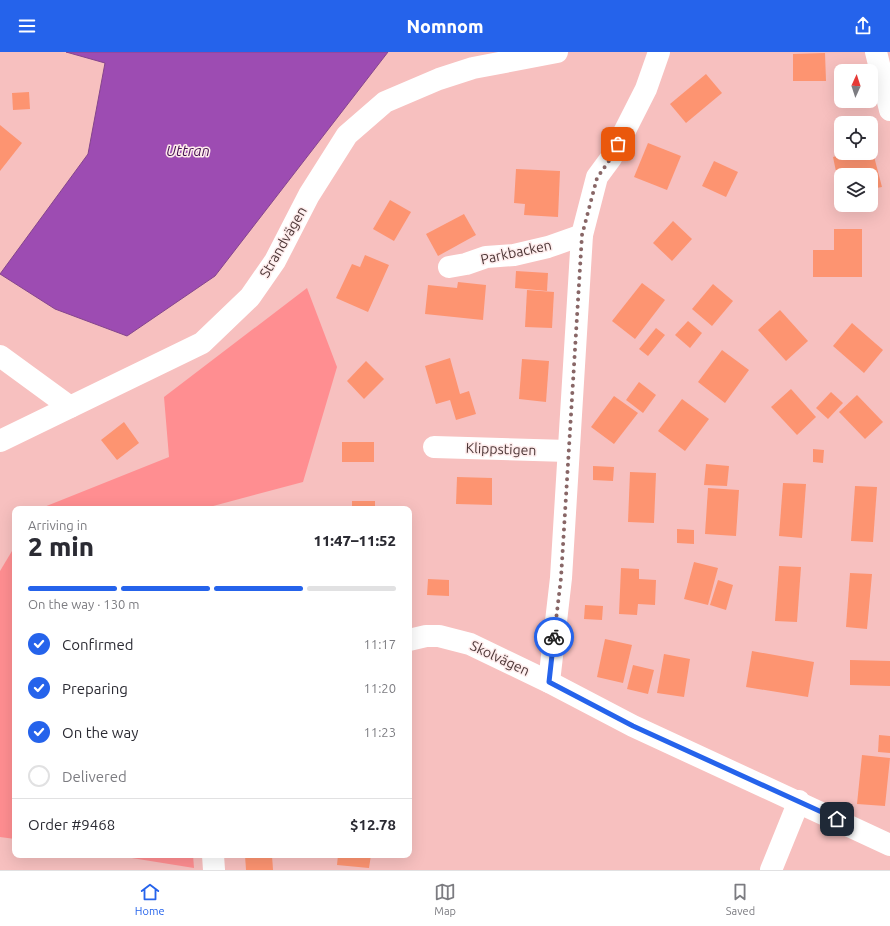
<!DOCTYPE html>
<meta charset="utf-8">
<style>
:root{--surface:#fff;--page:#f2f2f3;--text:#2b2b33;--muted:#7c7c81;--line:#e1e1e2;--accent:#2563eb}
body{margin:0;font-family:Ubuntu,sans-serif;background:var(--page);color:var(--text);height:100vh;display:flex;flex-direction:column;font-size:15px;white-space:nowrap}
*{box-sizing:border-box;margin:0}
p{font-size:13px;color:var(--muted)}
.icon{flex:none;width:22px;height:22px;fill:none;stroke:currentColor;stroke-width:2;stroke-linecap:round;stroke-linejoin:round}
.map{position:relative;flex:1;overflow:hidden}
.details{position:absolute;left:12px;top:454px;width:400px;height:352px;display:flex;flex-direction:column;background:var(--surface);border-radius:8px;box-shadow:0 4px 16px #0002}
.details>*{flex:none}
.needle{width:26px;rotate:3deg}
.fabs{position:absolute;left:834px;top:12px;display:grid;gap:8px}
.fabs a{display:grid;place-items:center;width:44px;height:44px;border-radius:8px;background:var(--surface);box-shadow:0 4px 16px #0002;font-size:20px}
.pin{position:absolute;display:grid;place-items:center;width:34px;height:34px;color:#fff;margin:-17px;border-radius:8px;box-shadow:0 2px 6px #0006}
.courier{position:absolute;display:grid;place-items:center;width:40px;height:40px;margin:-20px;border:3px solid #2563eb;border-radius:50%;background:#fff;color:#222;box-shadow:0 1px 5px #0007}
.overview em{font-style:normal;font-weight:800}
.overview div{display:flex;flex-direction:column-reverse}
.overview{display:flex;align-items:center;justify-content:space-between;height:68px;padding:0 16px}
h1{font-size:26px;font-weight:800;line-height:30px}
.bar{display:grid;grid-template-columns:repeat(4,1fr);gap:6px 4px;align-content:center;height:48px;padding:0 16px}
.bar i{height:5px;border-radius:3px;background:var(--line)}
.bar .current{background:var(--accent)}
.bar p{grid-column:span 4}
.line{display:flex;align-items:center;gap:10px;padding:0 16px;border-top:1px solid var(--line)}
.line div{flex:1}
ol{padding:0 16px;list-style:none}
li{display:flex;align-items:center;gap:12px;height:44px}
li p{margin-inline-start:auto}
li .icon{padding:4px;border-radius:50%;background:var(--accent);color:#fff;stroke-width:4}
li:last-child{color:var(--muted)}
li i{width:22px;height:22px;border:2px solid var(--line);border-radius:50%}
header{display:flex;justify-content:space-between;align-items:center;height:52px;padding:0 16px;background:var(--accent);color:#fff;font-size:18px;font-weight:800}
.dock{display:flex;justify-content:space-around;align-items:center;height:56px;border-top:1px solid var(--line);background:var(--surface);font-size:11px;color:var(--muted)}
.dock a{display:grid;justify-items:center;gap:2px}
.dock .current{color:var(--accent)}
.map>svg:first-child{display:block}
</style>
<header><svg class="icon" aria-label="menu" viewBox="0 0 24 24"><path d="M4 6h16M4 12h16M4 18h16"/></svg>Nomnom<svg class="icon" aria-label="share" viewBox="0 0 24 24"><path d="M12 15V3M7 8l5-5 5 5M5 13v7h14v-7"/></svg></header>
<div class="map">
<svg width="890" height="818" viewBox="0 0 890 818">
<rect width="100%" height="100%" fill="#f7c0bf"/>
<g fill="#ff8e91">
<path d="M307,236l30,79 -34,115 -101,27h-163l130,-52 -5,-60z"/>
<path d="M15,494v293l-15,-2v-266z"/>
<path d="M113,803h80l1,13z"/>
</g>
<path fill="#9d4cb2" stroke="#85458d" d="M66,0h322l-173,224 -88,60 -72,-27 -55,-35 88,-120 17,-91z"/>
<g fill="#fd9471">
<path d="M825,1l1,28h-33v-27z"/>
<path d="M706,22l16,19 -36,30 -16,-19z"/>
<path d="M29,40l1,17 -17,1 -1,-17z"/>
<path d="M0,73l22,18 -22,28z"/>
<path d="M648,91l33,13 -14,34 -33,-13z"/>
<path d="M871,93l11,42 -11,2v-14h-30v5l-3,1 -5,-24 16,-4h22z"/>
<path d="M714,109l24,11 -12,25 -24,-11z"/>
<path d="M516,117l44,2 -2,46 -34,-2 1,-11 -11,-1z"/>
<path d="M390,148l21,12 -17,29 -21,-12z"/>
<path d="M464,162l12,21 -38,21 -12,-22z"/>
<path d="M673,169l19,18 -20,22 -19,-18z"/>
<path d="M834,177h28v48h-49v-27h21z"/>
<path d="M365,203l24,10 -21,47 -32,-14 16,-34 8,3z"/>
<path d="M516,219l32,2 -1,18 -32,-3z"/>
<path d="M458,230l28,3 -3,35 -58,-6 3,-29 29,3z"/>
<path d="M642,231l23,17 -30,39 -23,-18z"/>
<path d="M713,232l20,17 -21,25 -20,-17z"/>
<path d="M527,238l27,2 -2,36 -27,-1z"/>
<path d="M780,258l28,31 -22,20 -28,-31z"/>
<path d="M688,269l14,12 -12,15 -15,-13z"/>
<path d="M852,271l31,27 -19,23 -31,-27z"/>
<path d="M656,276l9,7 -17,21 -9,-7z"/>
<path d="M722,298l27,20 -24,33 -27,-21z"/>
<path d="M450,306l10,36 9,-3 7,23 -20,6 -6,-20 -14,4 -11,-38z"/>
<path d="M522,307l27,2 -3,41 -27,-3z"/>
<path d="M366,309l18,18 -20,20 -17,-18z"/>
<path d="M639,330l17,13 -13,18 -17,-13z"/>
<path d="M791,337l25,28 -19,18 -26,-28z"/>
<path d="M831,340l12,11 -15,16 -12,-11z"/>
<path d="M857,343l26,27 -18,17 -26,-27z"/>
<path d="M614,344l24,17 -24,31 -23,-17z"/>
<path d="M682,347l27,20 -24,32 -27,-20z"/>
<path d="M124,370l15,21 -22,17 -16,-20z"/>
<rect x="342" y="390" width="32" height="20"/>
<path d="M813,397l11,1 -1,13 -10,-1z"/>
<path d="M706,412l23,2 -2,20 -23,-1z"/>
<path d="M593,414l21,1 -1,14 -20,-1z"/>
<path d="M630,420l26,1 -2,50 -26,-1z"/>
<path d="M457,425l35,1v27l-36,-1z"/>
<path d="M783,431l23,1 -4,54 -23,-2z"/>
<path d="M855,434l22,1 -4,55 -22,-1z"/>
<path d="M708,436l31,2 -3,46 -31,-2z"/>
<rect x="352" y="449" width="23" height="8"/>
<path d="M677,477l17,1v14l-17,-1z"/>
<path d="M694,510l24,6 -10,37 -24,-6z"/>
<path d="M779,514l22,1 -4,55 -22,-1z"/>
<path d="M621,516l18,1v10l17,1 -1,25 -17,-1 -1,11 -18,-1z"/>
<path d="M850,521l22,1 -5,55 -21,-2z"/>
<path d="M428,527l21,1v16l-22,-1z"/>
<path d="M718,528l15,5 -7,25 -16,-5z"/>
<path d="M585,553l18,1 -1,14 -18,-1z"/>
<path d="M605,587l27,6 -9,38 -26,-6z"/>
<path d="M752,599l62,11 -6,35 -62,-10z"/>
<path d="M664,602l26,5 -6,38 -27,-4z"/>
<path d="M850,608l40,1v25l-40,-1z"/>
<path d="M633,613l21,5 -6,24 -21,-5z"/>
<path d="M879,683l11,1v17l-12,-1z"/>
<path d="M862,703l28,3 -5,48 -28,-2z"/>
<path d="M245,803h27l1,15h-27z"/>
<path d="M338,803h33l-2,13 -32,-3z"/>
</g>
<g fill="none" stroke-linecap="round" stroke-linejoin="round">
<g stroke="#fff" stroke-width="22">
<path d="M876,0l14,58"/>
<path d="M449,215l17,-3 20,-7 28,-2 34,-8 34,-12"/>
<path d="M0,304l70,51"/>
<path d="M0,389l202,-98 48,-46 25,-36 34,-66 38,-60 38,-33 54,-23 34,-11 84,-16"/>
<path d="M434,395l134,4"/>
<path d="M409,588l17,-4h13l31,8 79,38 84,44 257,119"/>
<path d="M549,630l12,-104 21,-343 15,-58 14,-19 35,-69 13,-37"/>
<path d="M213,803l1,15"/>
<path d="M771,818l28,-69"/>
</g>
</g>
<g fill="none" stroke-linecap="round" stroke-linejoin="round">
<path stroke="#866" stroke-width="4" stroke-dasharray="0 7.2" d="M554,585l7,-59 21,-343 15,-57 14,-20 7,-14"/>
<path stroke="#2563eb" stroke-width="5" d="M554,585l-5,45 84,44 204,93"/>
</g>
<g text-anchor="middle" dominant-baseline="central" stroke-width="3" stroke-linejoin="round" paint-order="stroke">
<g font-size="14" fill="#4c3636" stroke="#feecec">
<text transform="translate(283 190) rotate(-60)">Strandvägen</text>
<text transform="translate(516 200) rotate(-12)">Parkbacken</text>
<text transform="translate(501 397) rotate(2)">Klippstigen</text>
<text transform="translate(500 606) rotate(25)">Skolvägen</text>
</g>
<g font-size="15" font-style="italic" fill="#471254" stroke="#feecec">
<text x="188" y="98">Uttran</text>
</g>
</g>
</svg>
<div class="fabs">
<a><svg class="needle" viewBox="-14 -14 28 28"><path d="M0-13l5 13h-10z" fill="#e53935"/><path d="M0 13l5-13h-10z" fill="#7c7c81"/></svg></a>
<a><svg class="icon" aria-label="locate" viewBox="0 0 24 24"><circle cx="12" cy="12" r="6"/><path d="M12 2v4M12 18v4M2 12h4M18 12h4"/></svg></a>
<a><svg class="icon" aria-label="layers" viewBox="0 0 24 24"><path d="M12 4l9 5-9 5-9-5zM3 14l9 5 9-5"/></svg></a>
</div>
<div class="pin" style="left:618px;top:92px;background:#ea580c"><svg class="icon" aria-label="bag" viewBox="0 0 24 24"><path d="M5 8h14l-1 12H6zM9 8a3 3 0 0 1 6 0"/></svg></div>
<div class="pin" style="left:837px;top:767px;background:#1f2937"><svg class="icon" aria-label="home" viewBox="0 0 24 24"><path d="M3 11l9-7 9 7M6 9v11h12V9"/></svg></div>
<div class="courier" style="left:554px;top:585px"><svg class="icon" aria-label="bike" viewBox="0 0 24 24"><circle cx="6" cy="16" r="4"/><circle cx="18" cy="16" r="4"/><path d="M6 16l4-8h5l3 8M10 8l3 8H6M13 5h3"/></svg></div>
<section class="details">
<div class="overview"><div><h1>2 min</h1><p>Arriving in</p></div><em>11:47–11:52</em></div>
<div class="bar"><i class="current"></i><i class="current"></i><i class="current"></i><i></i><p>On the way · 130 m</p></div>
<ol>
<li><svg class="icon" aria-label="check" viewBox="0 0 24 24"><path d="M5 12l5 5 9-10"/></svg>Confirmed<p>11:17</p></li>
<li><svg class="icon" aria-label="check" viewBox="0 0 24 24"><path d="M5 12l5 5 9-10"/></svg>Preparing<p>11:20</p></li>
<li><svg class="icon" aria-label="check" viewBox="0 0 24 24"><path d="M5 12l5 5 9-10"/></svg>On the way<p>11:23</p></li>
<li><i></i>Delivered</li>
</ol>
<div class="line" style="height:52px"><div>Order #9468</div><b>$12.78</b></div>
</section>
</div>
<nav class="dock">
<a class="current"><svg class="icon" aria-label="home" viewBox="0 0 24 24"><path d="M3 11l9-7 9 7M6 9v11h12V9"/></svg>Home</a>
<a><svg class="icon" aria-label="map" viewBox="0 0 24 24"><path d="M3 6l6-2 6 2 6-2v14l-6 2-6-2-6 2zM9 4v14M15 6v14"/></svg>Map</a>
<a><svg class="icon" aria-label="saved" viewBox="0 0 24 24"><path d="M7 4h10v16l-5-4-5 4z"/></svg>Saved</a>
</nav>
